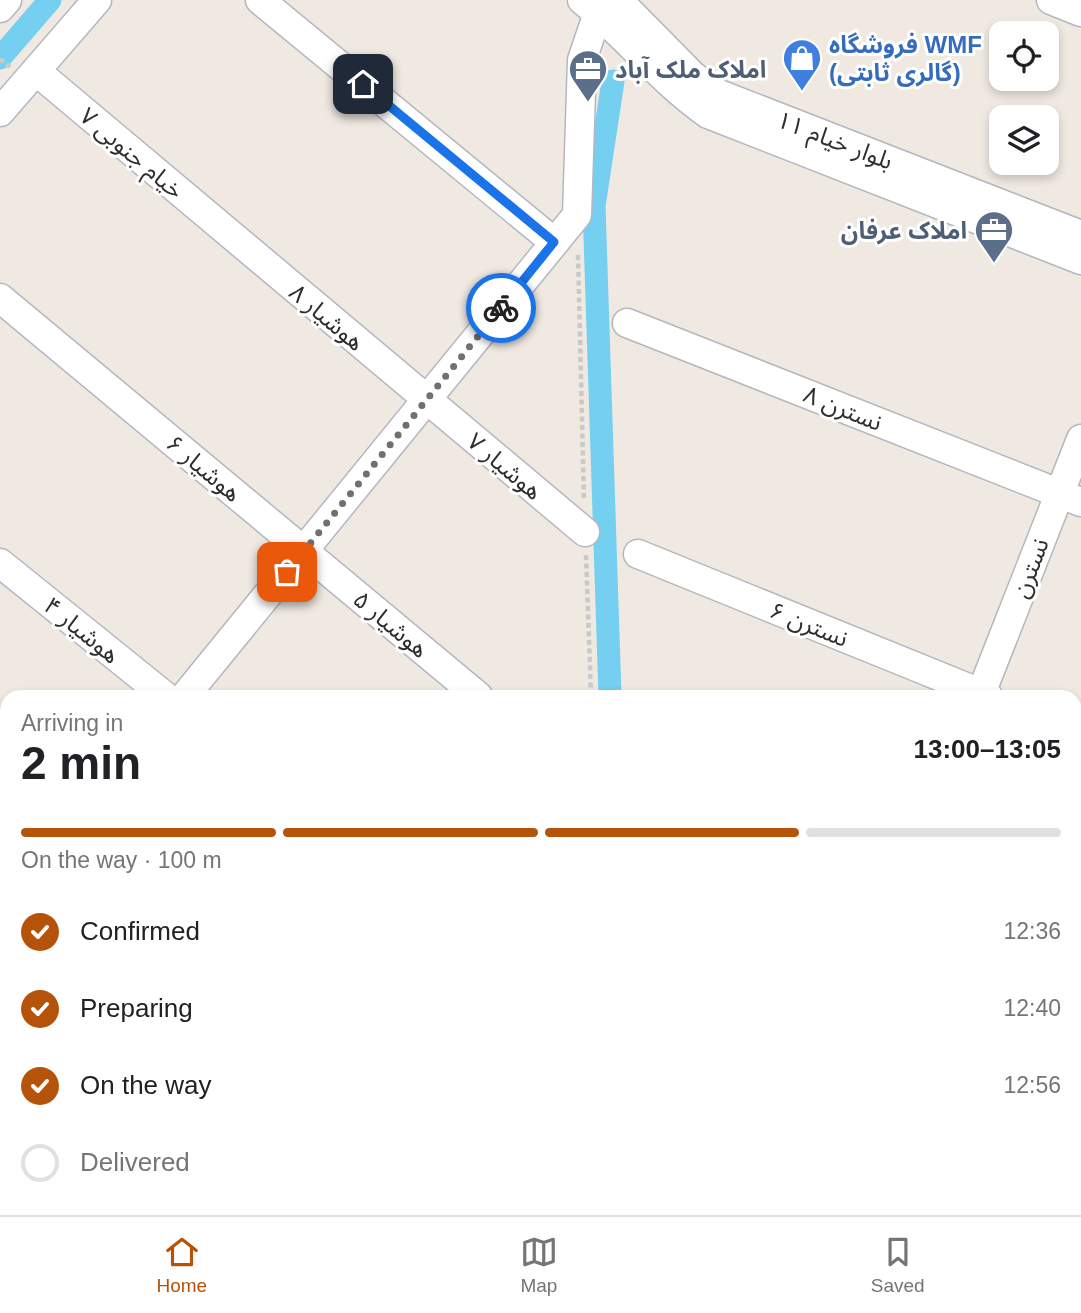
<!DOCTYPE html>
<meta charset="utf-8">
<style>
:root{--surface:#fff;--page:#f6f6f6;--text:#202124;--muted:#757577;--line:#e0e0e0;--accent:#b45309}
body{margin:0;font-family:Arial,"Noto Sans Arabic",sans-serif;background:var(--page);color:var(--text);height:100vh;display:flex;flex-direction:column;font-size:26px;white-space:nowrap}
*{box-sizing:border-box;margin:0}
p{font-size:23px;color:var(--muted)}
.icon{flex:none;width:38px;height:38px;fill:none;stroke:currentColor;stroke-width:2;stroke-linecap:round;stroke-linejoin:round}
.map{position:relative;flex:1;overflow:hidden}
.panel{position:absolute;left:0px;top:690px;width:1082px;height:527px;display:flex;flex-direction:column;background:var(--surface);border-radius:21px 21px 0 0;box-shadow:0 4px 10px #0003}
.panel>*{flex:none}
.fabs{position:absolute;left:989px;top:21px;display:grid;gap:14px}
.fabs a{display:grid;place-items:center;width:70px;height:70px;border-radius:14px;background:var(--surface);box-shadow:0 4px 10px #0003;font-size:35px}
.pin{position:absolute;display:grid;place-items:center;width:60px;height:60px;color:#fff;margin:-30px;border-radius:14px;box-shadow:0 4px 10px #0006}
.courier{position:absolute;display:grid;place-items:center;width:70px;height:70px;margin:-35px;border:5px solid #1a73e8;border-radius:50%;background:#fff;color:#222;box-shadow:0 2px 9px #0007}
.summary em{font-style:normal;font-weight:700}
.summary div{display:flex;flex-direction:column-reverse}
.summary{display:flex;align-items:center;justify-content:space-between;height:119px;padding:0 21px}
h1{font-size:46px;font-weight:700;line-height:52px}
.bar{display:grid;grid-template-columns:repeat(4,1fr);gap:10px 7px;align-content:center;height:84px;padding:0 21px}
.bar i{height:9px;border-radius:5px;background:var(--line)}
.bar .active{background:var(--accent)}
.bar p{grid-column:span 4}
ol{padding:0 21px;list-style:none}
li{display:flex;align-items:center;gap:21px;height:77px}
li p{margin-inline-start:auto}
li .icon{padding:7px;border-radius:50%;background:var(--accent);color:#fff;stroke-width:4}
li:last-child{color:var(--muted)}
li i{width:38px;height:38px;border:4px solid var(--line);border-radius:50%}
.menu{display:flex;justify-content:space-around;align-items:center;height:98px;border-top:2px solid var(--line);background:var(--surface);font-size:19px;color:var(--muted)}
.menu a{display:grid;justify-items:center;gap:4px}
.menu .active{color:var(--accent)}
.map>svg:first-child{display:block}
</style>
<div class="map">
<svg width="1081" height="1215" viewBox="0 0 1081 1215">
<defs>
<pattern id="building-hatch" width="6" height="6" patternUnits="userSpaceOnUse" patternTransform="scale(1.75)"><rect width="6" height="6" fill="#cbc7bf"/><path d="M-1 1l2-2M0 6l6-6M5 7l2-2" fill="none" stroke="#afaba4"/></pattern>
</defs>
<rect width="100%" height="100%" fill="#efe9e1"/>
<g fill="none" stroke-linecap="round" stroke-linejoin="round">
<g stroke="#75cff0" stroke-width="23">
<path d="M0,58l50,-58"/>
<path d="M610,696l-16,-490 19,-125"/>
<path d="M626,1215v-6"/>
</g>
</g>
<path fill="url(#building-hatch)" d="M7,757v45l-7,-6v-31z"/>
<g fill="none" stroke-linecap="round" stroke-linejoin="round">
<g stroke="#b4b7c1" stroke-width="31">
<g id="minor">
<path d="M260,0l294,242"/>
<path d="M582,0c44,36 79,81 126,114l373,146"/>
<path d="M618,0l75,76 26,18 362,141"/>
<path d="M1051,0l30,12"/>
<path d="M0,8l7,-8"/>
<path d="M36,71l549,461"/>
<path d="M0,112l97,-112"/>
<path d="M0,298l478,398"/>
<path d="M627,323l454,179"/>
<path d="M638,554l350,142"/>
<path d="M0,563l165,133"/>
<path d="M185,696l392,-481 5,-155 16,-47"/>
<path d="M980,696l101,-257"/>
<path d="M1074,730l7,2"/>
<path d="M0,824l7,5"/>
<path d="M0,923l7,-8"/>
<path d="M1074,997l7,2"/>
<path d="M470,1209l7,6"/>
<path d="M735,1209l16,6"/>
<path d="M516,1215l5,-6"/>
<path d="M785,1215l2,-6"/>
</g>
</g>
<g stroke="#c9c9c9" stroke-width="39">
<g id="major">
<path d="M0,1144l7,6"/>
<path d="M0,1206l10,9"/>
<path d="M80,1209l7,6"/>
</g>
</g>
<g stroke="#c9c9c9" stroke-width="4.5" stroke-dasharray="5 3.5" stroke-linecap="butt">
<path d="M0,59l10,8"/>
<path d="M578,255l6,246"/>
<path d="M586,555l5,141"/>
<path d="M0,1076l7,6"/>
<path d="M161,1209l7,6"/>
</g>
<use href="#minor" stroke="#fff" stroke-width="28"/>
<use href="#major" stroke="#f2d163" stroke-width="37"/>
</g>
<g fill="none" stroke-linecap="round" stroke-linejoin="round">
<path stroke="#726f6d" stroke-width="7" stroke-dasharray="0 12.6" d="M287,572l214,-264"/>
<path stroke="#1a73e8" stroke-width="9" d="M363,84l191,158 -53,66"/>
</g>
<defs>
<g id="shop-pin" transform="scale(2.0125)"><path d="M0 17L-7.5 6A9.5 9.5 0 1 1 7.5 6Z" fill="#3f7fe0" stroke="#fff"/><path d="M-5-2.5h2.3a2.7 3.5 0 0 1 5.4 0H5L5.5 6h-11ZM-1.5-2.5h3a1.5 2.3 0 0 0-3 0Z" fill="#fff"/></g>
<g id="office-pin" transform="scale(2.0125)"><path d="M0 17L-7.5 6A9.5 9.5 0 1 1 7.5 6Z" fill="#5c6f8a" stroke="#fff"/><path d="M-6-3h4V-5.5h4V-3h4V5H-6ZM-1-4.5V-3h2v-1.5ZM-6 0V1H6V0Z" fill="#fff"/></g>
</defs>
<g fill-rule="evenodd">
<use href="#shop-pin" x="802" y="58"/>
<use href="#office-pin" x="588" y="69"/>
<use href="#office-pin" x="994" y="230"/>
</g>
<g text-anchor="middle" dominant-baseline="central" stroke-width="6" stroke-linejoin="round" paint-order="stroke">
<g font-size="24" font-weight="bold" fill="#366cbe" stroke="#fff" text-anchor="start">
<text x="829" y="44">فروشگاه WMF<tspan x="829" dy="28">(گالری ثابتی)</tspan></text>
</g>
<g font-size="24" font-weight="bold" fill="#4e5e75" stroke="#fff" text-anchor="start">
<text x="615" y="69">املاک ملک آباد</text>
<text x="967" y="230" text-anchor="end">املاک عرفان</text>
</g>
<g font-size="24" fill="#2e2e2e" stroke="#fff">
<text transform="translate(835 140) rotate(21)">بلوار خیام ۱۱</text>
<text transform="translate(132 153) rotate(40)">خیام جنوبی ۷</text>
<text transform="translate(327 317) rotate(40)">هوشیار ۸</text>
<text transform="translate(843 408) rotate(22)">نسترن ۸</text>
<text transform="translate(505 466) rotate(40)">هوشیار ۷</text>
<text transform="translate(204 468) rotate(40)">هوشیار ۶</text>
<text transform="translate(1030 568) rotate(-69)">نسترن</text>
<text transform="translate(391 624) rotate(40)">هوشیار ۵</text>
<text transform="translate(809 624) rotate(22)">نسترن ۶</text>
<text transform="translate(82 630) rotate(39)">هوشیار ۴</text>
</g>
</g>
</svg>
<div class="fabs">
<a><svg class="icon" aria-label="locate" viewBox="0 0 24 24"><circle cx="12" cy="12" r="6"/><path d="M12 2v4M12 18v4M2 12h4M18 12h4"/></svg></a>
<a><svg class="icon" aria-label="layers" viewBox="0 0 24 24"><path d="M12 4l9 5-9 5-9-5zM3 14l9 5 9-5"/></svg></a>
</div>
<div class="pin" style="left:287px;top:572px;background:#ea580c"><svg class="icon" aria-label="bag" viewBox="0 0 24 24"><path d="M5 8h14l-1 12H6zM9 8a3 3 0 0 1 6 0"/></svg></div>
<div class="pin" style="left:363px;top:84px;background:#1f2937"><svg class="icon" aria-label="home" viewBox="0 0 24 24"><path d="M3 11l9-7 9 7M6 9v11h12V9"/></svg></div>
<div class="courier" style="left:501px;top:308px"><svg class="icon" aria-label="bike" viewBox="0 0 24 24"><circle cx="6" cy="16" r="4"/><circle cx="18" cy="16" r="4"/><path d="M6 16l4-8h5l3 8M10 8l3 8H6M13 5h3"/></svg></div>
<section class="panel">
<div class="summary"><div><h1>2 min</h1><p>Arriving in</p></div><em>13:00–13:05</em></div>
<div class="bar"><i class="active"></i><i class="active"></i><i class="active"></i><i></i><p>On the way · 100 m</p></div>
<ol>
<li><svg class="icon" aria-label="check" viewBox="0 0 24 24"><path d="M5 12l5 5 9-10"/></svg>Confirmed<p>12:36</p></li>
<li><svg class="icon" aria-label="check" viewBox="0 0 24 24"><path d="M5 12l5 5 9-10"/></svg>Preparing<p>12:40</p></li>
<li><svg class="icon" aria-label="check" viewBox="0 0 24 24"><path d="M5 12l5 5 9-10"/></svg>On the way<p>12:56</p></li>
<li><i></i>Delivered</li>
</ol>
</section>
</div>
<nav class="menu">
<a class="active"><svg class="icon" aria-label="home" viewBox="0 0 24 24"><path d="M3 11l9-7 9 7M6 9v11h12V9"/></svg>Home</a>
<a><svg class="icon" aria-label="map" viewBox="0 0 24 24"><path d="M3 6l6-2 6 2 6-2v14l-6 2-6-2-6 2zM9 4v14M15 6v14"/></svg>Map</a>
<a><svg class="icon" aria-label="saved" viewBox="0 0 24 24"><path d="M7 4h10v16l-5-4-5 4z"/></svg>Saved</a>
</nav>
